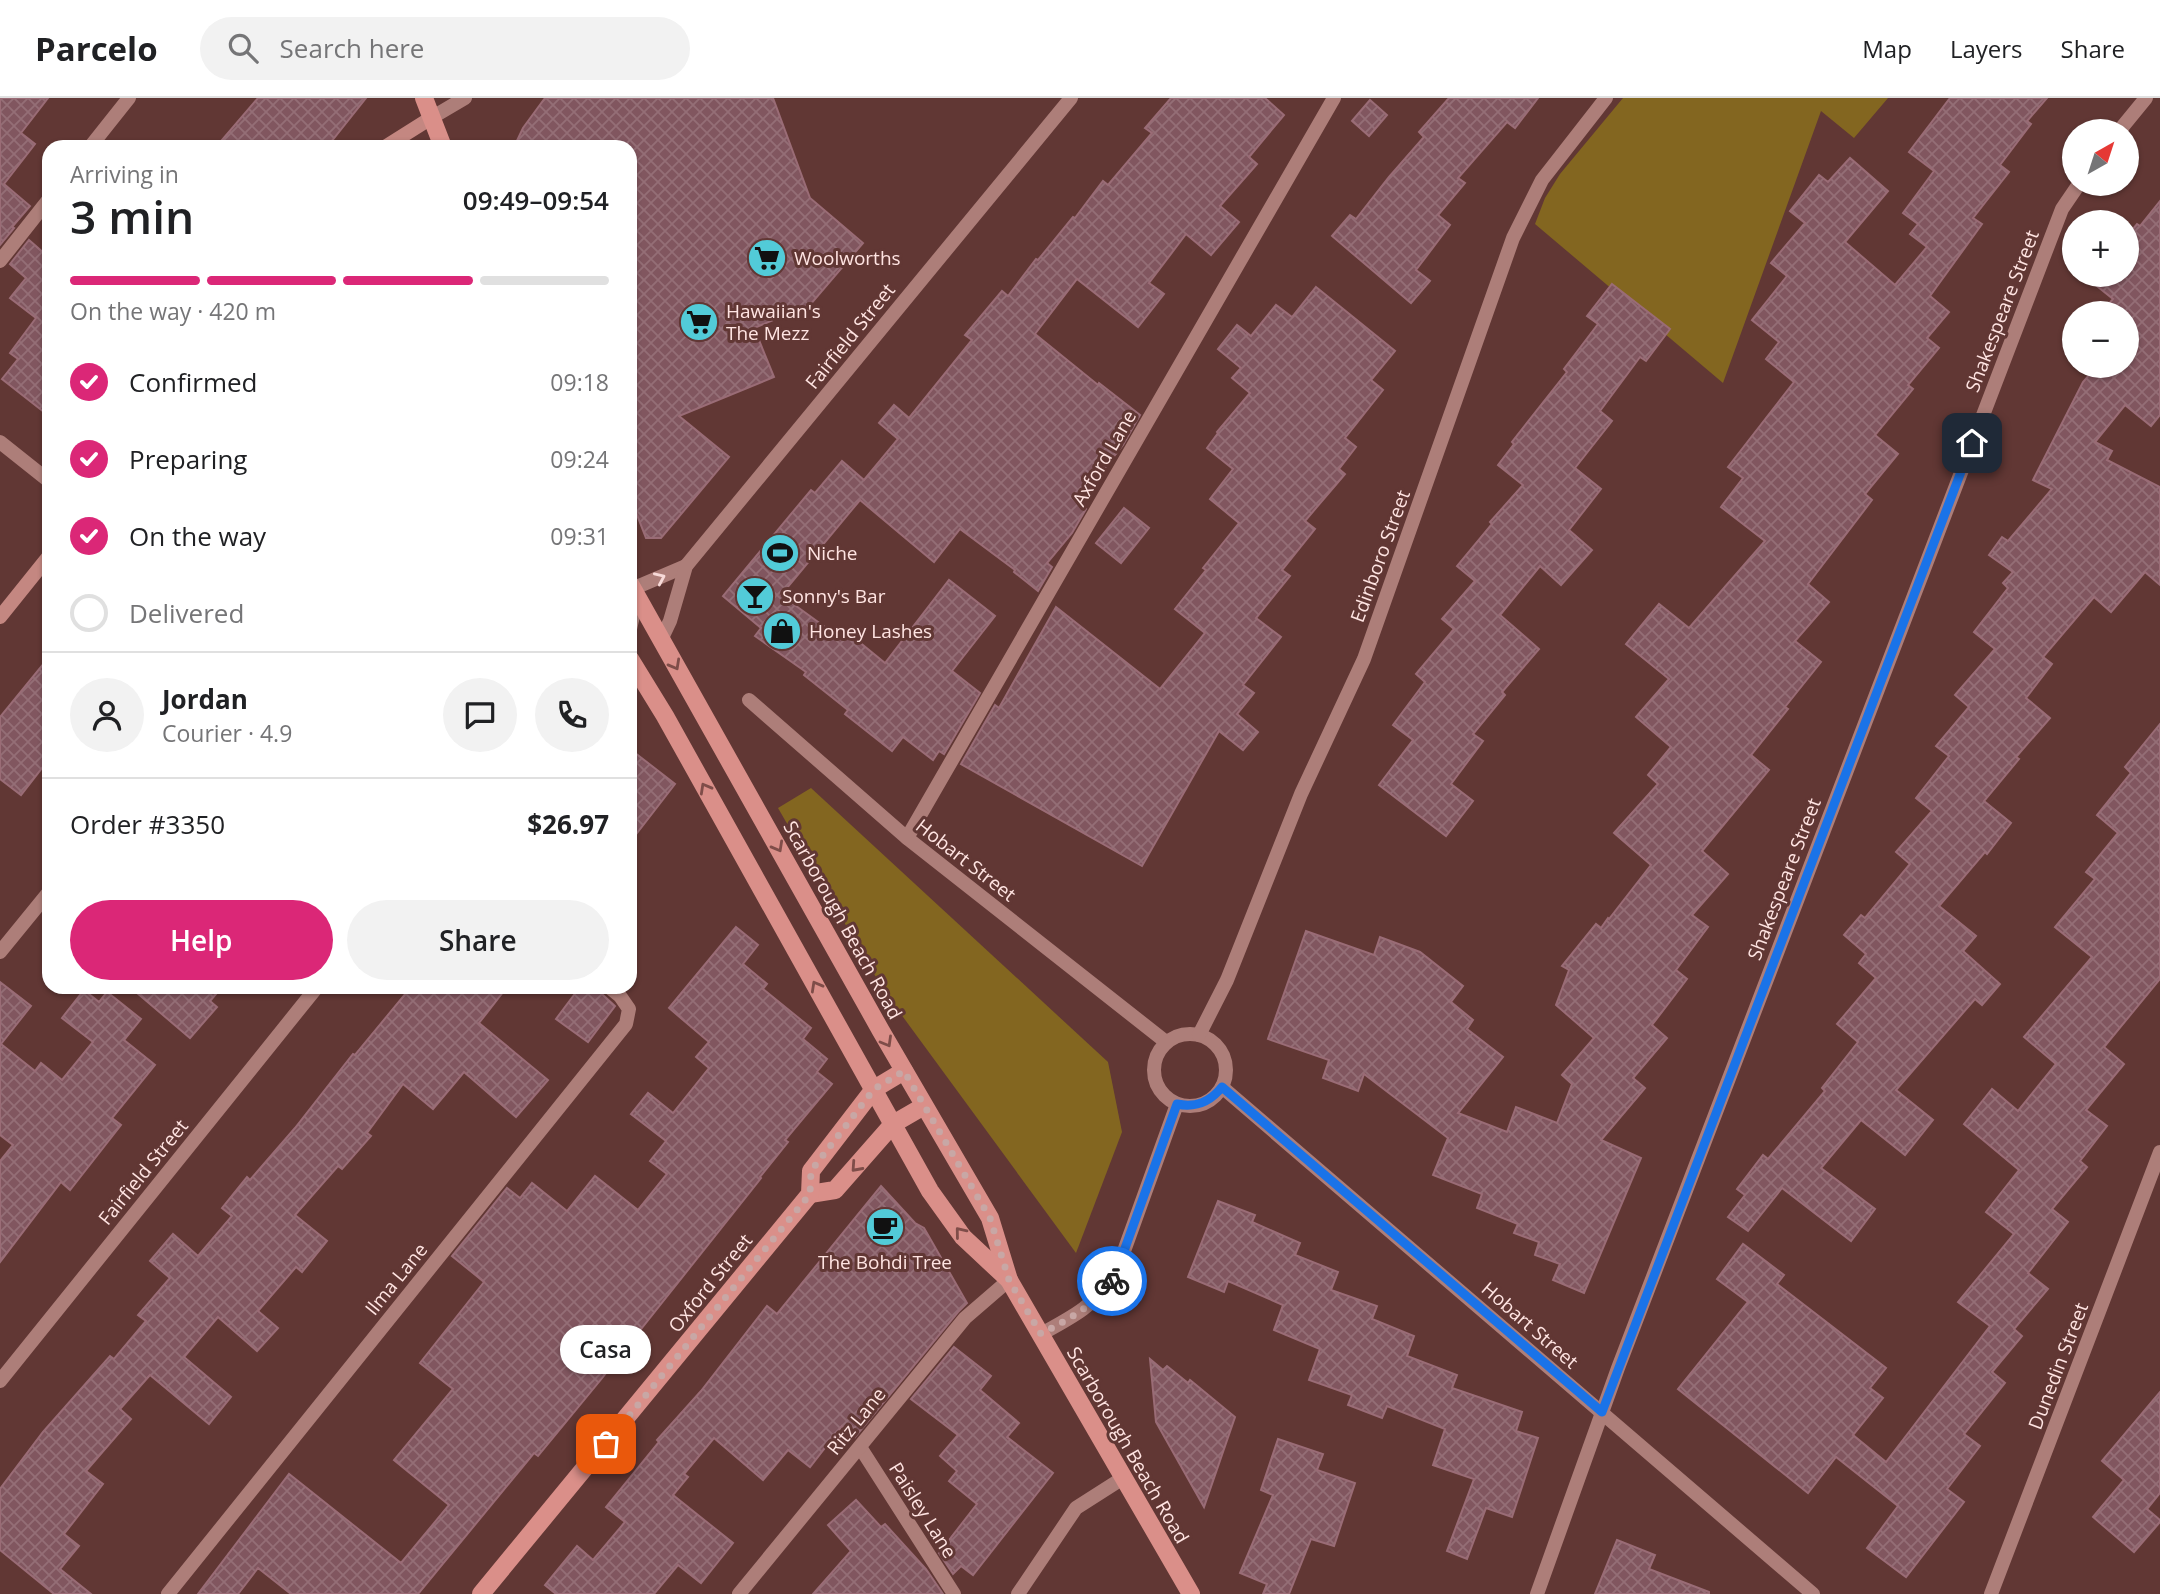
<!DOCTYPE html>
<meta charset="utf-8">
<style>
:root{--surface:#fff;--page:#f2f2f2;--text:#202124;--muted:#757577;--line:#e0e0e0;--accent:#db2777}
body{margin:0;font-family:"Open Sans",sans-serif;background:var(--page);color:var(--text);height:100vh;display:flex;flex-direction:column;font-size:26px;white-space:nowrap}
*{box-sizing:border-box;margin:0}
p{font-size:23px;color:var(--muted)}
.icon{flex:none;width:38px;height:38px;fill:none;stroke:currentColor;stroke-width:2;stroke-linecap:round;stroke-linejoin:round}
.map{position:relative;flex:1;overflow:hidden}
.sheet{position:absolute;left:42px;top:42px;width:595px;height:854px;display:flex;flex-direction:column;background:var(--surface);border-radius:21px;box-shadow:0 2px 5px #0004}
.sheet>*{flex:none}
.needle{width:46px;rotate:39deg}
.tools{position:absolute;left:2062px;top:21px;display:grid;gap:14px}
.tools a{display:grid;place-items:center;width:77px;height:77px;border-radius:50%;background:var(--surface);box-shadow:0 2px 5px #0004;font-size:35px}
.pin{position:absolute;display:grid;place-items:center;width:60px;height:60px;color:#fff;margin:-30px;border-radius:14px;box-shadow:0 4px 10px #0006}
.courier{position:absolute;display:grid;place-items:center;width:70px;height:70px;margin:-35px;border:5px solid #1a73e8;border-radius:50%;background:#fff;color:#222;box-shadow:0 2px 9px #0007}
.bubble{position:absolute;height:49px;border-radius:24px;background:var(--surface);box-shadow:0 2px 5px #0004;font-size:23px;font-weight:600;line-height:49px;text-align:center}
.overview em{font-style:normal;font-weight:600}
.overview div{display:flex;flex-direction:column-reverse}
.overview{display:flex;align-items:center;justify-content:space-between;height:119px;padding:0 28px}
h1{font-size:46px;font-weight:600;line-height:52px}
.bar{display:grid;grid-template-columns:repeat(4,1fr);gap:10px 7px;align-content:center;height:84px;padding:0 28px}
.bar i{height:9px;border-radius:5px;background:var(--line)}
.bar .current{background:var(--accent)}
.bar p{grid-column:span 4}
.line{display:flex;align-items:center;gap:18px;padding:0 28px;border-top:2px solid var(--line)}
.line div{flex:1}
.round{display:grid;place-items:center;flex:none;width:74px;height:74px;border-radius:37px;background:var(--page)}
ol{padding:0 28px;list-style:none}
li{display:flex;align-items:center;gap:21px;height:77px}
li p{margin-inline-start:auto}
li .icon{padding:7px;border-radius:50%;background:var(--accent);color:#fff;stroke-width:4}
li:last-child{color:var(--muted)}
li i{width:38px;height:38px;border:4px solid var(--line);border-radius:50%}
.cta{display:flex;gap:14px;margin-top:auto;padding:14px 28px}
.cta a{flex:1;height:80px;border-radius:42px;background:var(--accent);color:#fff;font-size:28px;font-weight:600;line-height:80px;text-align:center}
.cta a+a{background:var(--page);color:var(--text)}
header{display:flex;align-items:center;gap:42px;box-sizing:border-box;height:98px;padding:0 35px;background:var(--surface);border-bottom:2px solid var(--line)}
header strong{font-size:33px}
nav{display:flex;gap:38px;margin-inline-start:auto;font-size:24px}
.search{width:490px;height:63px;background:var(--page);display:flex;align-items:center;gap:18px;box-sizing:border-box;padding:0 24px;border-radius:38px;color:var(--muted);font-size:26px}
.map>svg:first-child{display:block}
</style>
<header>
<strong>Parcelo</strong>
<div class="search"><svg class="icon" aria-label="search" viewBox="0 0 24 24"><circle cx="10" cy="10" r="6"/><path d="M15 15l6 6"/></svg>Search here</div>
<nav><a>Map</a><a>Layers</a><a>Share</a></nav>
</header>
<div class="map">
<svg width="2160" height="1496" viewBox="0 0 2160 1496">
<defs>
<pattern id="building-cross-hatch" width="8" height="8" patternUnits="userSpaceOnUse" patternTransform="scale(1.75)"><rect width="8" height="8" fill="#81565f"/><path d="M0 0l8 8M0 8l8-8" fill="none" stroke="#946e76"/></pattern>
</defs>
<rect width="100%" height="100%" fill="#613734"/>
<g fill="#836620">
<path d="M1623,0h265l-34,40 -33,-27 -98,272 -188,-159 10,-26 15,-24z"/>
<path d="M811,690l297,274 14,70 -46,121 -192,-262 -106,-183z"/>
</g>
<g fill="url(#building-cross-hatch)" stroke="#9a6c76" stroke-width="2">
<path d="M0,0h48l-27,35 14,11 -31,40 26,22 -18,21 2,1 -14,17z"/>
<path d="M258,0h108l-39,49h-111z"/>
<path d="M545,0h228l37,100 53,45 -53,62 -56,23 20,49 -95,39 50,41 -68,81h-15l-16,-41v-350h-116l9,-19z"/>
<path d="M1171,0h94l19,17 -35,42 8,7 -37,42 19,16 -28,33 -25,-21 -37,49 15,11 -26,33 -61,-48 -42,55 63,51 1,-2 41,32 -17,30 -19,24 -3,-2 -27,32 12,10 -14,24 -25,30 5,4 -14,24 -24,-19 1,-2 -55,-41 -26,33 -74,-62 -79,95 55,40 6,-7 43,35 64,-83 46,36 -43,55 28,22 -36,61 -5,-3 -6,9 -30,-23 -11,14 -47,-37 3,-4 -44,-35 2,-3 -51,-36 6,-8 -38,-32 88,-106 4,3 27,-32 22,19 34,-41 -19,-16 15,-18 15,13 63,-78 -7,-5 37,-44 6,5 28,-37 2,1 35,-43 2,1 28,-37 5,4 44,-52 -7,-5z"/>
<path d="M1449,0h89l-23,30 -8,-6 -49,56 7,5 -27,32 12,10 -34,45 14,11 -19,22 -79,-67 18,-21 6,4 33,-42 35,-40 -5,-5z"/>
<path d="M1950,0h97l-20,23 4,3 -31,41 9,7 -36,46 9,6 -52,72 19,16 -22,26 12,10 -31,37 5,4 -38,46 23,19 -33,40 7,6 -64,84 21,18 -34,39 26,21 -36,45 3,2 -37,46 18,15 -67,81 26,23 -36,41 16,12 -32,43 11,9 -35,46 15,13 -34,40 12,10 -44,52 40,18 -57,135 -31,-13 7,-16 -25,-9 4,-13 -25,-9 4,-9 -41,-16 5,-14 -49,-19 15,-37 -84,-64 -6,17 -35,-13 6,-18 -61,-21 38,-108 68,24 6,-18 40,15 43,34 -12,16 22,18 -6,9 36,28 -45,56 49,19 9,-25 41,16 15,-39 -10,-9 32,-37 -38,-33 13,-35 -7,-4 34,-42 5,4 7,-10 1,1 42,-54 -37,-32 44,-49 -10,-9 23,-28 -35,-30 33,-38 -43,-35 33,-40 30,24 76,-87 -44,-34 22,-29 -15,-11 66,-85 -28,-23 13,-17 -27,-22 35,-44 -16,-13 34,-40 -15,-12 29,-36 9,7 22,-24 38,33 -43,51 50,43 32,-38 -17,-13 8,-10 -15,-11 31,-42 -25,-19z"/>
<path d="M1370,2l17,15 -18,21 -17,-15z"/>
<path d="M2160,103v214l-9,11 -26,-21 -30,37 17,9 -5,9 53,27v98l-15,-13 -34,40 -17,-15 -51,60 9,7 -26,34 24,20 -34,39 3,2 -35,42 27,22 -24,31 -2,-2 -46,54 37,30 -13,15 37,33 -18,21 -7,-6 -79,91 37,30 -28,35 -44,-35 -40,48 54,41 -24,32 -69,-53 -34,43 -20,-14 17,-22 -8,-6 26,-34 5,4 57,-68 -3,-3 36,-46 -21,-18 39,-46 -17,-15 7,-9 -22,-19 17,-20 4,3 45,-54 -14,-12 36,-41 -16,-13 33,-42 -13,-10 33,-39 -14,-12 40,-46 -21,-17 34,-44 -5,-5 10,-11 -24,-17 13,-18 6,4 44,-52 -19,-9 50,-98 14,-16h29v-53h-25l12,-14 -30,-24h43v-38l11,-13 3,2z"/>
<path d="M29,142l16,14 4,-5v167l-47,-37 16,-20 -8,-6 26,-35 -26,-20 16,-20 -16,-14z"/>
<path d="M1612,186l58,45 -24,32 -6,-4 -40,54 12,10 -37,47 26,21 -32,41 23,20 -31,35 -21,-19 -40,49 39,34 -37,43 3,3 -32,39 10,7 -32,43 22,17 -27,35 -67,-51 34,-45 -20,-15 32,-43 -9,-8 38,-45 -12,-10 33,-38 -18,-15 35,-42 -2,-2 33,-37 -25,-20 16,-21 -2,-2 55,-70 -3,-3 34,-45 -11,-8z"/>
<path d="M1316,189l79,64 -24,29 12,10 -38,48 11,9 -17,22 6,5 -40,47 10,8 -33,41 8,6 -34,42 25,19 -38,48 11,8 -17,21 21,18 -15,18 -24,-19 -77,135 -181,-102 34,-59 4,3 57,-101 104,82 45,-56 -30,-24 31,-39 -3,-2 36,-45 -29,-24 23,-30 -26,-21 11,-15 -1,-1 33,-39 -18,-15 9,-10 -23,-19 19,-24 14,11 25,-31 16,12z"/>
<path d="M1124,410l25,20 -28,35 -25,-20z"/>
<path d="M49,559v102l-28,36 -21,-16v-62z"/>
<path d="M2160,626v255l-56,68 20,17 -38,46 21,16 -27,35 7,6 -35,42 16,13 -40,51 20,16 -34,40 8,7 -30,36 13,11 -41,51 16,12 -33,43 17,13 -58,75 -39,-29 31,-42 -62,-49 -28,36 -130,-104 70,-87 -31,-23 26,-35 41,31 -7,9 109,84 -16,20 13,10 -30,37 33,27 104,-136 -32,-24 56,-68 -28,-22 33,-42 -55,-46 28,-35 26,22 38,-47 -32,-27 68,-80 -37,-30 40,-48 -9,-7 32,-39 -21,-18 34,-42 -6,-6z"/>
<path d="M630,651l45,35 -45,58z"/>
<path d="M736,829l22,18 -15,19 24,20 -4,5 48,39 -8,11 24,20 -10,13 15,12 -47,56 3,2 -28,35 1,1 -158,199 -65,79 -4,-3 -116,141h-127l-33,-26 -20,26h-40l91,-120 112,89 48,-58 -55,-45 59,-71 -33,-26 64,-81 -32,-26 55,-68 13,10 12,-15 35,28 28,-35 43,34 29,-36 -17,-13 16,-20 -35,-27 17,-21 25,20 36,-45 -13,-11 13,-15 -40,-34z"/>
<path d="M0,884l31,24 -30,38 34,27 6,-8 21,17 31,-38 -31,-24 22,-28 15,12 8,-10 34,27 -17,21 31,25 -43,53 9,7 -51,65 -9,-8 -61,80v-101l13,-16 -13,-10z"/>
<path d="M130,889h92l-12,14 7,6 -27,31z"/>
<path d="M411,889h96l-28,36 69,57 -32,37 -52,-45 -31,37 -30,-25 -36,49 4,3 -29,33 -4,-3 -43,49 32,26 -25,31 -6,-5 -38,44 20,17 -21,23 -39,-34 -34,40 47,40 -22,27 -59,-49 -30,34 11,10 -45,52 17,13 -39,50 15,12 -19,23 31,25h-37l-54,-44v-61l43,-57 67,-76 4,3 32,-38 -8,-6 32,-37 -20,-17 23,-27 25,22 34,-40 -10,-8 25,-31 3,3 45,-52 58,-74 2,1z"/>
<path d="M580,889h20l2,7 13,12 -27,36 -32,-23z"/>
<path d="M881,1088l34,37 9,5 43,75 -9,9 -103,125 -13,-11 -32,41 -22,-17 -25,30 -49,-42 -30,36 4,3 -15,18 60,48 -32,40 -23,-18 -24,29h-98l-11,-9 32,-39 16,14 32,-38 -19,-15 53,-65 -2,-2 44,-49 66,-85 10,8z"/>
<path d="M1218,1103l37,14 -3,7 48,21 -5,12 43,17 -7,18 46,16 -5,13 42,17 -7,20 50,19 -5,13 70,24 -6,19 22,7 -26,79 -26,-9 -19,51 -20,-8 27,-72 -41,-14 12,-36 -58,-23 -5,12 -34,-13 4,-10 -43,-15 11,-31 -46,-19 9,-25 -55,-24 -4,11 -36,-15z"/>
<path d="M954,1249l37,29 -11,14 39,33 -12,14 46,36 -80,102 -12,-9 -8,8 -14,-21 38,-49 -28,-23 8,-10 -17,-15 18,-21 -47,-36z"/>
<path d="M1150,1261l13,11 4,-4 21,17 2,-3 45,37 -31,90 -48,-85z"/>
<path d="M2160,1294v101l-13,16 13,11v2l-26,30 -41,-35 31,-37 -22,-19z"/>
<path d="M1278,1341l45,15 -6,16 38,13 -21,63 -23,-7 -22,55h-26l4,-10 -27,-11 33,-78 -12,-5z"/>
<path d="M856,1402l25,27 4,-3 41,45 17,25h-130l38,-43 -23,-26z"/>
<path d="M1617,1442l38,15 -6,14 60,23v2h-114z"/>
</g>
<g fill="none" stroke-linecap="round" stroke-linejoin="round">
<g stroke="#ad7e79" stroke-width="14">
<path d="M90,49l39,-49"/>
<path d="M0,163l49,-62"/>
<path d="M907,740l427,-740"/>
<path d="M0,854l49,-60"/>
<path d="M860,1349l94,147"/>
<path d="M168,1496l458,-570 3,-15 -9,-13 -11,-9"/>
<path d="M739,1496l226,-276 44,-38"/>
</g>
<g stroke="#ad7e79" stroke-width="14">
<path d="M431,20l34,-20"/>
<path d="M2119,33l27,-33"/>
<path d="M0,344l49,39"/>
<path d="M630,531l3,-13 -1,-27 54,-23"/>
<path d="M661,542l9,-19 16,-55 385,-468"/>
<path d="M749,602l158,138 259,204"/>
<circle cx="1190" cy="972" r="36"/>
<path d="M1199,937l28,-55 74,-186 63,-135 149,-421 29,-58 64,-82"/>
<path d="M1222,989l591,507"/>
<path d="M1041,1236c33,-18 51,-27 74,-58l62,-172"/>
<path d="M0,1283l317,-394"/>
<path d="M1018,1496l58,-86 47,-30"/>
<path d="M1537,1496l81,-226 444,-1159 17,-25"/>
<path d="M1991,1496l169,-442"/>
</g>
<g stroke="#c48781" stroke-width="14">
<path d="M385,49l46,-29"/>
<path d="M0,519l49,-61"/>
</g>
<g stroke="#da8f89" stroke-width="18">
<path d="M424,0l19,49"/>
<path d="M630,486l251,447 109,187 19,62 182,314"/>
<path d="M630,561l35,57 265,475 33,46 46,43"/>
<path d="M810,1096l25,-4 58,-66 31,-18"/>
<path d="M481,1496l329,-400 1,-23 63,-82 30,-18"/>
</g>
</g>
<defs><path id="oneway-chevron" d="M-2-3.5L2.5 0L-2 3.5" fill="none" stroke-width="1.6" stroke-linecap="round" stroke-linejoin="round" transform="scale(1.75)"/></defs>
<use stroke="#f7dad8" href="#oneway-chevron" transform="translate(660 480) rotate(-24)"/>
<g stroke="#7f4d49">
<use href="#oneway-chevron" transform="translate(675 567) rotate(61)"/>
<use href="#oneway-chevron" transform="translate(705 690) rotate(-119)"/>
<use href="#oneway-chevron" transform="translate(778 749) rotate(61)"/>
<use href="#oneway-chevron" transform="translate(816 888) rotate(-119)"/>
<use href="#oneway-chevron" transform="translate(887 944) rotate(60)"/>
<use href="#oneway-chevron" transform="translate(856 1069) rotate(132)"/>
<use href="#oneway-chevron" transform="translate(960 1134) rotate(-129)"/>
</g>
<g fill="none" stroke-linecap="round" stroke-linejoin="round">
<path stroke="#c8a7a5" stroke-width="7" stroke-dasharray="0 12.6" d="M606,1346l204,-250 1,-23 63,-82 30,-18 86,147 19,62 32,54c27,-15 52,-27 71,-53"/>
<path stroke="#1a73e8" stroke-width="9" d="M1112,1183l3,-5 62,-172c19,4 33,-2 45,-17l380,325 370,-969"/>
</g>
<defs>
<g id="supermarket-disc" transform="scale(2.0125)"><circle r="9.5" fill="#52cbd8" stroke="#613734"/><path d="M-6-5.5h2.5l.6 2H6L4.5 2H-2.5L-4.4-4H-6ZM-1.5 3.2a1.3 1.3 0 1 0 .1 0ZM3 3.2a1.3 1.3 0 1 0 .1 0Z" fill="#111"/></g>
<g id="stadium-disc" transform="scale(2.0125)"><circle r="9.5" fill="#52cbd8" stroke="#613734"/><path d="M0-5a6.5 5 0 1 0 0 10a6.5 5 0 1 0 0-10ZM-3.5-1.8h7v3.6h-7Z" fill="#111"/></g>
<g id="bar-disc" transform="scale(2.0125)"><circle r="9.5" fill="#52cbd8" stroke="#613734"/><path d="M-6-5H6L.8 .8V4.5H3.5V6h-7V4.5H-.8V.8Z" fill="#111"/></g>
<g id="shop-disc" transform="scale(2.0125)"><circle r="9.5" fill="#52cbd8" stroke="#613734"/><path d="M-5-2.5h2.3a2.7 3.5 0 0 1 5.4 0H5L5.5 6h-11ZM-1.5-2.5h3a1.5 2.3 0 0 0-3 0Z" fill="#111"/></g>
<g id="cafe-disc" transform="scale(2.0125)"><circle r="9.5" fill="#52cbd8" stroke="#613734"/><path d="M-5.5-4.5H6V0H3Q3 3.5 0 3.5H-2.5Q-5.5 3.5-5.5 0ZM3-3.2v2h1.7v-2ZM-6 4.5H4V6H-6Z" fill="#111"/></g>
</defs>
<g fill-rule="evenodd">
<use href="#supermarket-disc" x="767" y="160"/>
<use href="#supermarket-disc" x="699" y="224"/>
<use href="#stadium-disc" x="780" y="455"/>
<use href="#bar-disc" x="755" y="498"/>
<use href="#shop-disc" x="782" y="533"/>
<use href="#cafe-disc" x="885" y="1129"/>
</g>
<g text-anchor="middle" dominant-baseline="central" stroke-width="6" stroke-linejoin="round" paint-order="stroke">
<g font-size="19" fill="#ffe4e2" stroke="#613734" text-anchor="start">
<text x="794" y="160">Woolworths</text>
<text x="726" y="213">Hawaiian's<tspan x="726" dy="22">The Mezz</tspan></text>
<text x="807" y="455">Niche</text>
<text x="782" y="498">Sonny's Bar</text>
<text x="809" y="533">Honey Lashes</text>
<text x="885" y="1164" text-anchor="middle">The Bohdi Tree</text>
</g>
<g font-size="19" fill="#ffe4e2" stroke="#613734">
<text transform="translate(2002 213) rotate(-69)">Shakespeare Street</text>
<text transform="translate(850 238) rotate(-51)">Fairfield Street</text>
<text transform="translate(1104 360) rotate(-60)">Axford Lane</text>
<text transform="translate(1380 458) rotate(-70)">Edinboro Street</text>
<text transform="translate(966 762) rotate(38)">Hobart Street</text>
<text transform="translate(1784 781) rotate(-69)">Shakespeare Street</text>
<text transform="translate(843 822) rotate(61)">Scarborough Beach Road</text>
<text transform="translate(143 1074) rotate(-51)">Fairfield Street</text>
<text transform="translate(396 1181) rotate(-51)">Ilma Lane</text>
<text transform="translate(710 1185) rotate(-51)">Oxford Street</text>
<text transform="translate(1530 1227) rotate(41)">Hobart Street</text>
<text transform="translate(2058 1268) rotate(-69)">Dunedin Street</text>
<text transform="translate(856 1323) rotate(-51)">Ritz Lane</text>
<text transform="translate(1128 1347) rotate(60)">Scarborough Beach Road</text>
<text transform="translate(923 1412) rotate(58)">Paisley Lane</text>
</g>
</g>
</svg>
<div class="tools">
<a><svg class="needle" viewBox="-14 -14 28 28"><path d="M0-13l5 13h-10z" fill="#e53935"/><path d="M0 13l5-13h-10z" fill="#757577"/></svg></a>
<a>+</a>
<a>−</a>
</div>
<div class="pin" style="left:606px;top:1346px;background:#ea580c"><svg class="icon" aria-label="bag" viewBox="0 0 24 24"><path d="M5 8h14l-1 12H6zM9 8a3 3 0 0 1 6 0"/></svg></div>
<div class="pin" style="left:1972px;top:345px;background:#1f2937"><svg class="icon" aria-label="home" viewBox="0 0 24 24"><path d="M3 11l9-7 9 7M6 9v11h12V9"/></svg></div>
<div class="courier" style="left:1112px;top:1183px"><svg class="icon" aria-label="bike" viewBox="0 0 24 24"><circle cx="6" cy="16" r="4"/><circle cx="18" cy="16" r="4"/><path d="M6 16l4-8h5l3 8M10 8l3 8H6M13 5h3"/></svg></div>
<div class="bubble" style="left:560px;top:1227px;width:91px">Casa</div>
<section class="sheet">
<div class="overview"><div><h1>3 min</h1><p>Arriving in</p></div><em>09:49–09:54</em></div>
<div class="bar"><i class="current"></i><i class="current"></i><i class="current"></i><i></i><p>On the way · 420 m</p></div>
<ol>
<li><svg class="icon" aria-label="check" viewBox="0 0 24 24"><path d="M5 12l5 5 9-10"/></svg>Confirmed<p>09:18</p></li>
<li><svg class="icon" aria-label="check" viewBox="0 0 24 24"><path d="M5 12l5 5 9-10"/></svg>Preparing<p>09:24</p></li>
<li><svg class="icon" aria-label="check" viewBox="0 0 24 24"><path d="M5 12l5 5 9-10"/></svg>On the way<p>09:31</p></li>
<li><i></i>Delivered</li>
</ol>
<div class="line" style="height:126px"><a class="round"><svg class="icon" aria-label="person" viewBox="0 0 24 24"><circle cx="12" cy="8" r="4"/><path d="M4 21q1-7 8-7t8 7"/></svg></a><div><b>Jordan</b><p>Courier · 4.9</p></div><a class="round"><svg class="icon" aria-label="chat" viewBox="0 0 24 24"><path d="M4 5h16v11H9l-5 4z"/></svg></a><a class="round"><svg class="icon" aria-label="phone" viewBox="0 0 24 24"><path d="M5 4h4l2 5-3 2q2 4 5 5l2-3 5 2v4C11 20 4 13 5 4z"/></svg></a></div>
<div class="line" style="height:91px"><div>Order #3350</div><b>$26.97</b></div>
<div class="cta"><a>Help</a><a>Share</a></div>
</section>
</div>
